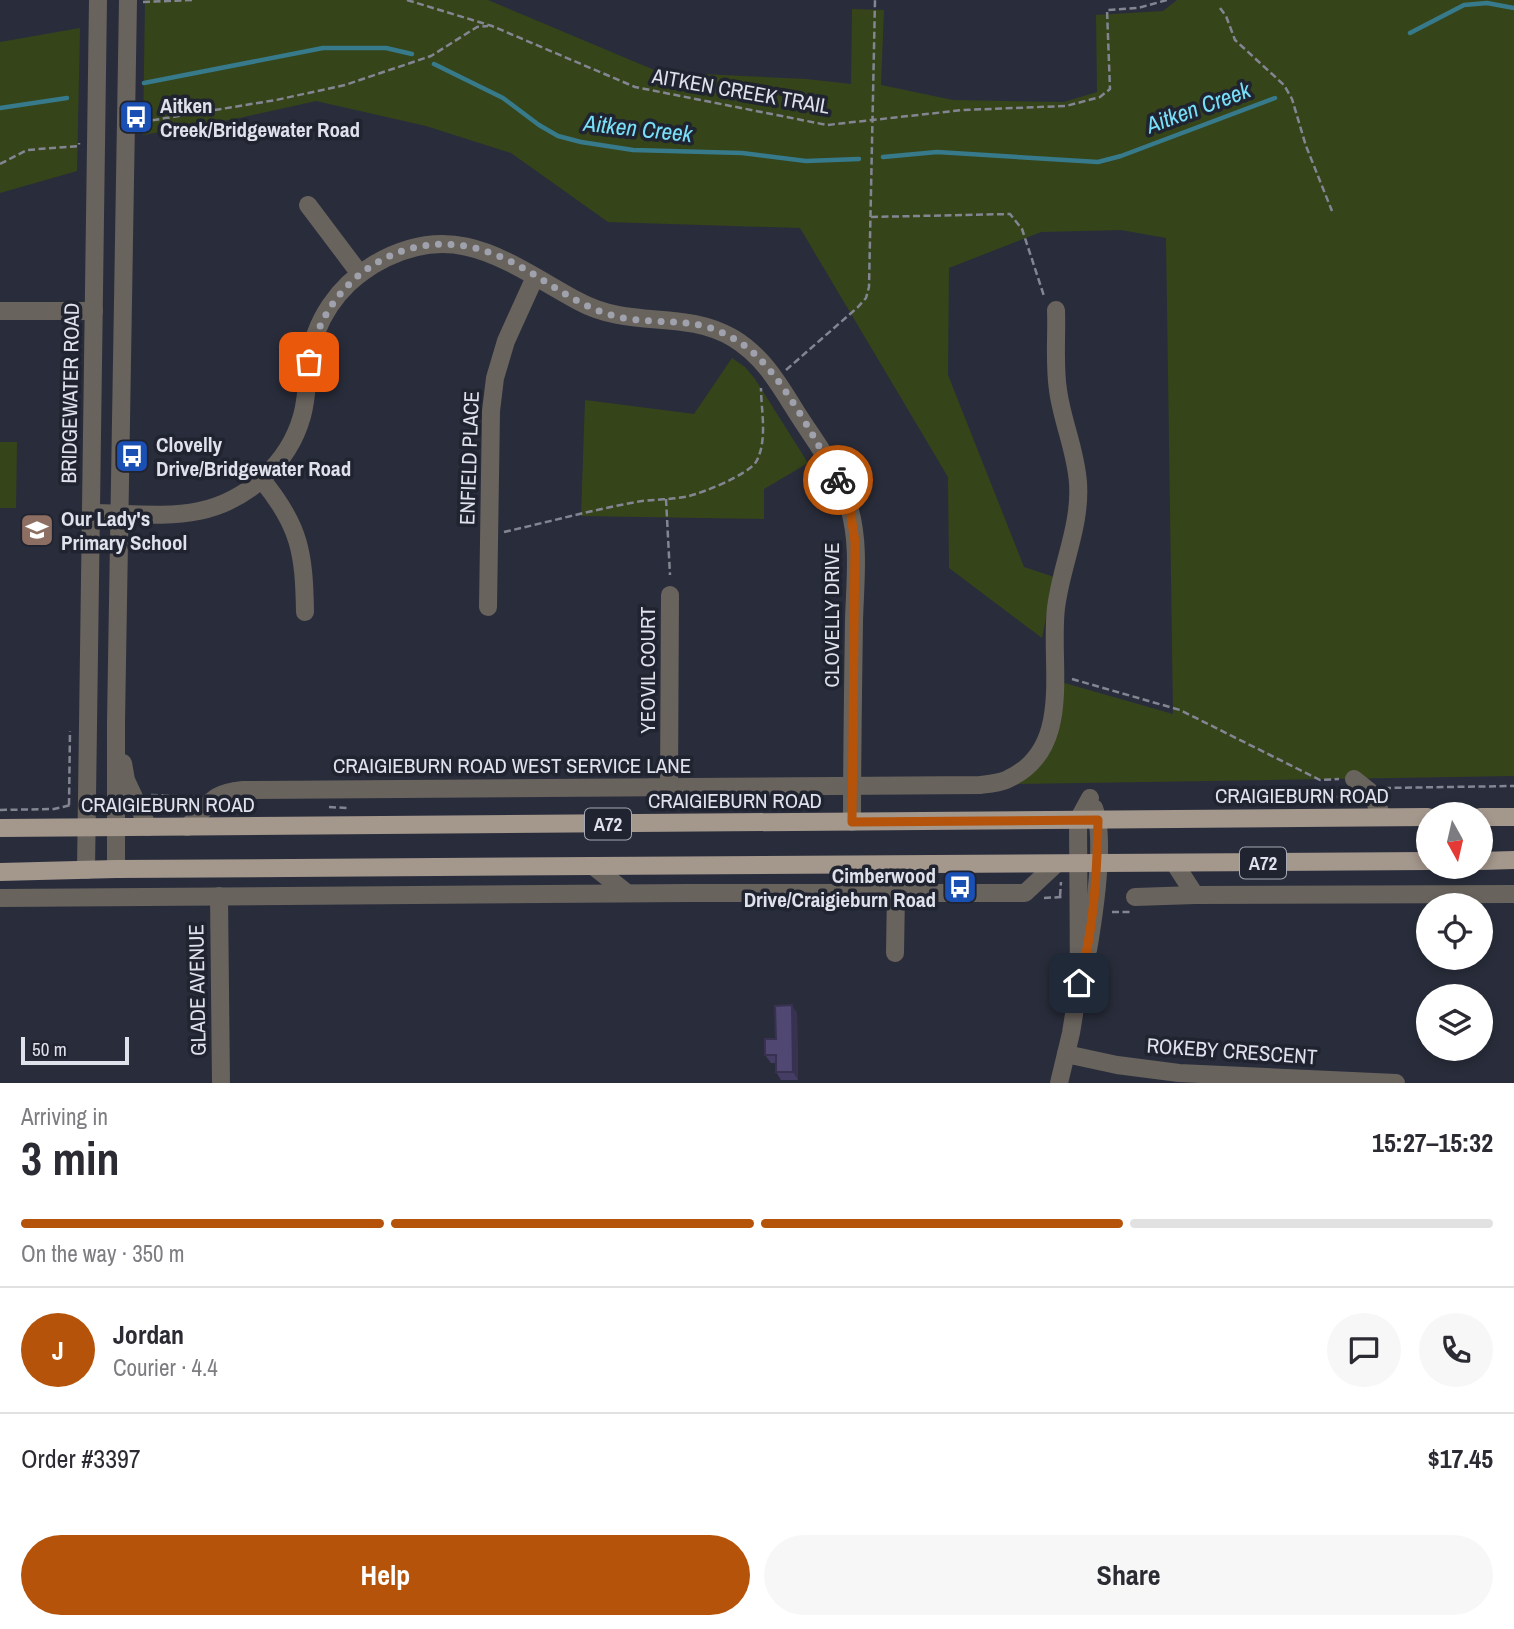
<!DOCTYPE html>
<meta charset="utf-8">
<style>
:root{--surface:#fff;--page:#f7f7f7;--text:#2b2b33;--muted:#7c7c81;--line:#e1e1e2;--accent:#b45309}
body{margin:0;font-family:"Archivo Narrow",sans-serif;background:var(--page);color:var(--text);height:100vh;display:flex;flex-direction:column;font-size:26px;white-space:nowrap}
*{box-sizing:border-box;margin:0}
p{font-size:23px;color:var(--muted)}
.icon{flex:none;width:38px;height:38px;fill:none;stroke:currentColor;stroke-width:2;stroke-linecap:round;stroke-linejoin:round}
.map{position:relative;height:1083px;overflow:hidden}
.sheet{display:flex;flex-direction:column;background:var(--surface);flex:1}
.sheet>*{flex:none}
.needle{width:46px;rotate:172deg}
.buttons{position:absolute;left:1416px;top:802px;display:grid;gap:14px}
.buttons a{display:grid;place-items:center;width:77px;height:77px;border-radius:50%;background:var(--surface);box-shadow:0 4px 10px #0003;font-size:35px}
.scale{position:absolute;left:21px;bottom:18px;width:108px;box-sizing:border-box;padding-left:7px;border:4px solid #dfe1eb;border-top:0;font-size:19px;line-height:24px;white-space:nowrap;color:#dfe1eb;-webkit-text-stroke:5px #202330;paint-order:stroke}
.pin{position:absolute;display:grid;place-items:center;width:60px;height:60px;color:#fff;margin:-30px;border-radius:14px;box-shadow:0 4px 10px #0006}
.courier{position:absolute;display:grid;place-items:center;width:70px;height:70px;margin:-35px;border:5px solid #b45309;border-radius:50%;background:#fff;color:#222;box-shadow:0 2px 9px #0007}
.head em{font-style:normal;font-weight:800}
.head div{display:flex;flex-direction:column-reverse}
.head{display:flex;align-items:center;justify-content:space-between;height:119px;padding:0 21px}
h1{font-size:46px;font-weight:800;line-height:52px}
.bar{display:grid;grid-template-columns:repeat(4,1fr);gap:10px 7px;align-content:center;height:84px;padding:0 21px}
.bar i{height:9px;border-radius:5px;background:var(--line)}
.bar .selected{background:var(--accent)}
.bar p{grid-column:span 4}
.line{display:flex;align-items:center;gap:18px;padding:0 21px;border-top:2px solid var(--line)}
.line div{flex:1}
.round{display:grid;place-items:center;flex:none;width:74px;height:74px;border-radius:37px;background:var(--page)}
.cta{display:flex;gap:14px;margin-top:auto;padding:14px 21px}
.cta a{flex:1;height:80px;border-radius:42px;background:var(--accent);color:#fff;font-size:28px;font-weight:800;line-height:80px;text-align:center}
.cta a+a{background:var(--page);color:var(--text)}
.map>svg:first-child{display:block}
</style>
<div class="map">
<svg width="1514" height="1083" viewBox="0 0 1514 1083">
<rect width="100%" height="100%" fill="#292d3b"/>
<g fill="#364419">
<path d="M145,0h343l171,72 147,7 45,5 1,-75 32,1 -3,75 72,15 111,2 33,-10 -1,-77 67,-4 14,-11h337v776l-499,8 34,-32 12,-36v-34l112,32 -7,-476 -45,-8 -80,2 -92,36 -1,107 76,192 30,10 -12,61 -93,-70 -1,-91 -148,-249 -192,-6 -97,-69 -85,-27 -110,-25 -81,18 -92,16z"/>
<path d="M80,28l-3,143 -77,22v-151z"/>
<path d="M732,358l13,9 10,12 53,84 -44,26v30l-183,-3 4,-116 109,14z"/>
<path d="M0,442h17l-1,66h-16z"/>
</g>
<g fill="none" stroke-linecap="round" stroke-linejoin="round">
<g stroke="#377a8b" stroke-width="4.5">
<path d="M1410,33l54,-28 23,-2 27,5"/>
<path d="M434,64l69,34 36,27 19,11 23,6 52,8 109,3 64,8 53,-2"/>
<path d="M144,83l179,-35h63l26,6"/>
<path d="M0,108l67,-10"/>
<path d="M883,157l54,-5 161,10 23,-6 154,-58"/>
</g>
<g stroke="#838692" stroke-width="2.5" stroke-dasharray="7 3.5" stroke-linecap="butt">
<path d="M407,0l85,26 143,61 192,38 136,-15 103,-4 34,-9 10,-8 -3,-79 31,-2 29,-8"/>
<path d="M143,2l49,-2"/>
<path d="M1220,8l6,8 9,24 49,45 8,14 14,47 26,65"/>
<path d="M142,122l134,-22 69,-15 86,-29 46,-29 11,-1"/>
<path d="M0,164l27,-14 52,-4v-3"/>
<path d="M871,217l139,-3 12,15 22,67"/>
<path d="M786,370l72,-63 8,-9 3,-11 6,-287"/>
<path d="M666,499l4,76"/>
<path d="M504,532c44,-10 88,-22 132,-30 17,-3 36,-2 53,-6 16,-4 58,-21 67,-34 12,-21 5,-52 5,-74"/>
<path d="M1072,679l108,31 140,70 19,-1"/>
<path d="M1384,788l130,-2"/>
<path d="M151,795l43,2"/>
<path d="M1316,801l31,-6"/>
<path d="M69,805l1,-74"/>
<path d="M329,807l18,1"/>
<path d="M0,810l54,-1 17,-4"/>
<path d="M1060,896l1,-14"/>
<path d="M1044,898l18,-1"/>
<path d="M1112,912h18"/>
</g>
<g stroke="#69635d" stroke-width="18">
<path d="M308,205l52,69"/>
<path d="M0,311h94"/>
<path d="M262,480c38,46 42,73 43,132"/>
<path d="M91,513c35,0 74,5 108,-2 48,-10 90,-48 103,-95 5,-18 5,-36 7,-54 5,-41 29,-76 64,-97 82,-49 135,-2 205,36 53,29 105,8 155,37 30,18 46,46 64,75 19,30 43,60 52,94 11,36 6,76 5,114 -1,67 -2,134 -2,201"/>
<path d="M488,607l3,-196 4,-33 11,-37 29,-64"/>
<path d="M123,763l3,17 22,47"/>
<path d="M1354,779l15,12 14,26"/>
<path d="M669,787l1,-192"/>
<path d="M187,827c25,-22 19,-33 56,-37l737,-5c8,-1 19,-2 26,-5 69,-30 43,-114 50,-172 5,-42 25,-82 22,-125 -2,-32 -16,-62 -20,-93 -4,-26 -1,-54 -2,-80"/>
<path d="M1175,864l20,31 319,-1"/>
<path d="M593,866l34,27"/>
<path d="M116,869v-147l12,-722"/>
<path d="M86,870l12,-870"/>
<path d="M219,896l2,187"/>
<path d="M1135,897l60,-2"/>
<path d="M0,898l689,-5h336l31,-29"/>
<path d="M1088,950c6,-35 18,-111 6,-142"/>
<path d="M895,953l1,-61"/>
<path d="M1066,1054l51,11 62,8 217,10"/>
<path d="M1059,1083l12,-50 8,-50 -1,-163 12,-22"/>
</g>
<g stroke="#a4978c" stroke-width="18">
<path d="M1480,817h34"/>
<path d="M0,828l1428,-11"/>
<path d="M1480,861l34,-1"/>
<path d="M0,872l116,-3 1312,-8"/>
</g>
</g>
<path fill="#453d63" d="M797,1013l1,67h-17l-5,-8v-9h-5l-6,-8 11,-16z"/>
<path fill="#383250" d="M792,1005l5,8 1,67 -5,-8z"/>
<path fill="#504773" stroke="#383250" stroke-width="2" d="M792,1005l1,67h-17v-17h-11v-16h11l-1,-33z"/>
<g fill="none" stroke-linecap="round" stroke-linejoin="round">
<path stroke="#9fa2ad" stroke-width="7" stroke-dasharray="0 12.6" d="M309,362c15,-85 99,-140 182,-109 42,15 75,48 117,61 51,16 86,-5 137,32 36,26 70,94 93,134"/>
<path stroke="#b45309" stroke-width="9" d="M838,480l12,29 5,33 -3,280 246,-2c-1,55 -4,110 -19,163"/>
</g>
<defs>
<g id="bus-square" transform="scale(1.75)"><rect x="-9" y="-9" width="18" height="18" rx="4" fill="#1a4fb4" stroke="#202330"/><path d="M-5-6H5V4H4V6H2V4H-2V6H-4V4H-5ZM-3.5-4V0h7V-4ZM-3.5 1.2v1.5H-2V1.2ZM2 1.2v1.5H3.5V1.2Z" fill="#fff"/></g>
<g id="school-square" transform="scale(1.75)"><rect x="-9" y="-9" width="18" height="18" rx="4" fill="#8d6e63" stroke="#202330"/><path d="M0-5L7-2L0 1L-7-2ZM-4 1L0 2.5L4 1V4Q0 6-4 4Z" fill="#fff"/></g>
</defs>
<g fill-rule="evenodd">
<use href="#bus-square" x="136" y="117"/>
<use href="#bus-square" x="132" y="456"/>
<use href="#school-square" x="37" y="530"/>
<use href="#bus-square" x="960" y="887"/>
</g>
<g text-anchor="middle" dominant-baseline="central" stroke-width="7" stroke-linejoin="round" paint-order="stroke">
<g fill="#202330" stroke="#a6a8b3" stroke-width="2">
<rect x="585" y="808.5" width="46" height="31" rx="5"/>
<rect x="1240" y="847.5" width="46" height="31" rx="5"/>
</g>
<g font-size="19" font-weight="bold" fill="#dfe1eb">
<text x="608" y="824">A72</text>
<text x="1263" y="863">A72</text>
</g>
<g font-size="21" fill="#dfe1eb" stroke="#202330">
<text transform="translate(741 91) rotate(10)">AITKEN CREEK TRAIL</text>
<text transform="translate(70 393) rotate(-89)">BRIDGEWATER ROAD</text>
<text transform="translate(469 458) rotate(-88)">ENFIELD PLACE</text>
<text transform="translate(831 615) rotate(-90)">CLOVELLY DRIVE</text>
<text transform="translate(647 670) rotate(-90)">YEOVIL COURT</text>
<text x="512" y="765">CRAIGIEBURN ROAD WEST SERVICE LANE</text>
<text x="1302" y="795">CRAIGIEBURN ROAD</text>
<text x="735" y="800">CRAIGIEBURN ROAD</text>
<text x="168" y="804">CRAIGIEBURN ROAD</text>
<text transform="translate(197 990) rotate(-91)">GLADE AVENUE</text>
<text transform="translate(1232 1051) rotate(4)">ROKEBY CRESCENT</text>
</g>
<g font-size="21" font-weight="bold" fill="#dfe1eb" stroke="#202330" text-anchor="start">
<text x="160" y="105">Aitken<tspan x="160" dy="24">Creek/Bridgewater Road</tspan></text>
<text x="156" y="444">Clovelly<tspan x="156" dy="24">Drive/Bridgewater Road</tspan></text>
<text x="61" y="518">Our Lady's<tspan x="61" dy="24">Primary School</tspan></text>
<text x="936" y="875" text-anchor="end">Cimberwood<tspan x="936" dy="24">Drive/Craigieburn Road</tspan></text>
</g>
<g font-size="23" font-style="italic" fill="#79e0fa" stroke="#202330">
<text transform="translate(1198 107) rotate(-20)">Aitken Creek</text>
<text transform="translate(638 128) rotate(6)">Aitken Creek</text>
</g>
</g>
</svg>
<div class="buttons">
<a><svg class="needle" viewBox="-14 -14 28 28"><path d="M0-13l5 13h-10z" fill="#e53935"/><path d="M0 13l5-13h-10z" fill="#7c7c81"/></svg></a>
<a><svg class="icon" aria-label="locate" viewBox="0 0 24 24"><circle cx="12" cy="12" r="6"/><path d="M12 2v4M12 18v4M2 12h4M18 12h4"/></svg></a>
<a><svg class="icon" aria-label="layers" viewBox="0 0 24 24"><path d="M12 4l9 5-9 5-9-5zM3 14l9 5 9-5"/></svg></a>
</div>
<div class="scale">50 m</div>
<div class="pin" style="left:309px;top:362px;background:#ea580c"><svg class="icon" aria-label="bag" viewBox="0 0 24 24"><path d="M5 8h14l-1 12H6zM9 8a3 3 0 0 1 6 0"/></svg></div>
<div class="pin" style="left:1079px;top:983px;background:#1f2937"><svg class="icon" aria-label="home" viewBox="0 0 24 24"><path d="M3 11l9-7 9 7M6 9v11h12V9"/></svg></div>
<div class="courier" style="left:838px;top:480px"><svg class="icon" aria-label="bike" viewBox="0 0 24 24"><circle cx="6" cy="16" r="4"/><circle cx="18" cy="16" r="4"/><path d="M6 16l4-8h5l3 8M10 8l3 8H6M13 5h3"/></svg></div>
</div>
<section class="sheet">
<div class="head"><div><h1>3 min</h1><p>Arriving in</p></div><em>15:27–15:32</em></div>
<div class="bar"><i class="selected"></i><i class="selected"></i><i class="selected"></i><i></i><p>On the way · 350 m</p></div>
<div class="line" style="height:126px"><b class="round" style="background:var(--accent);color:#fff">J</b><div><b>Jordan</b><p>Courier · 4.4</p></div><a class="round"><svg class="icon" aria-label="chat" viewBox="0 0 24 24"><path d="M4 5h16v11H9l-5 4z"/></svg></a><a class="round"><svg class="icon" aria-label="phone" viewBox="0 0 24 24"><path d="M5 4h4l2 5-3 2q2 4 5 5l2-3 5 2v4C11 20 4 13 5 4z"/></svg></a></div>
<div class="line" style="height:91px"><div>Order #3397</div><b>$17.45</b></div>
<div class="cta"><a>Help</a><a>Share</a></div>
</section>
